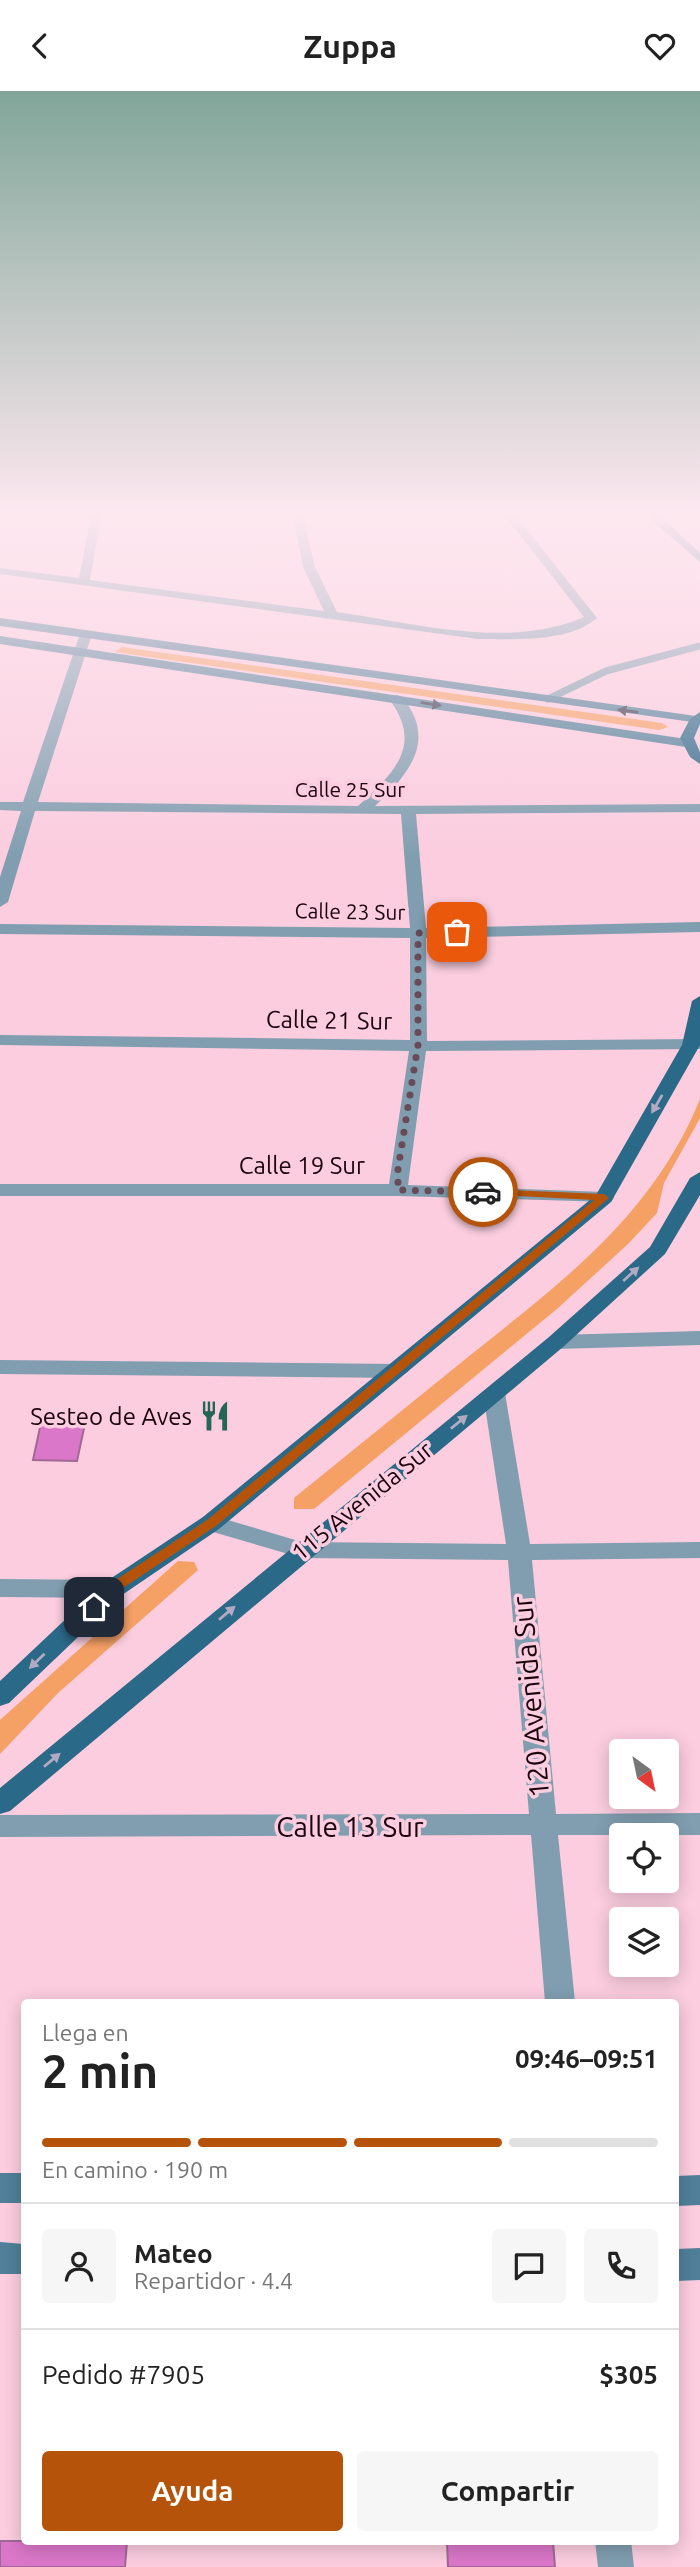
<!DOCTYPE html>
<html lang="es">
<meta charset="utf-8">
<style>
:root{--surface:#fff;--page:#f6f6f6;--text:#222;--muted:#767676;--line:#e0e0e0;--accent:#b45309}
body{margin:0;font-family:Ubuntu,sans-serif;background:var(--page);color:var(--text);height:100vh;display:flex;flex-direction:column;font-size:26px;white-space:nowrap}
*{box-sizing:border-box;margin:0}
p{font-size:23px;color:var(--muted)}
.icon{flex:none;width:38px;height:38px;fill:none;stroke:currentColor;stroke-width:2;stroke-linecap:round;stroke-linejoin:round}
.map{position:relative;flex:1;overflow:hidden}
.panel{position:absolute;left:21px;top:1908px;width:658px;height:546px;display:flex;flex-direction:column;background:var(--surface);border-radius:7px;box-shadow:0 4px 18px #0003}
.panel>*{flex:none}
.needle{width:46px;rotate:147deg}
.buttons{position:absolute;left:609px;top:1648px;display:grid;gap:14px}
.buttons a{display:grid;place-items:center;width:70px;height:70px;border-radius:7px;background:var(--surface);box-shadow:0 4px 18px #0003;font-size:35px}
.pin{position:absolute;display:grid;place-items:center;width:60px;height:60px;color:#fff;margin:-30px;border-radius:14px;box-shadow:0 4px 10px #0006}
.courier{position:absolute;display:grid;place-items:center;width:70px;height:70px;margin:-35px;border:5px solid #b45309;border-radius:50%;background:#fff;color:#222;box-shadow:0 2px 9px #0007}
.headline em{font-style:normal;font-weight:600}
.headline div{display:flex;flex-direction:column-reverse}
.headline{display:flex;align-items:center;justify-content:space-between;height:119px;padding:0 21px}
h1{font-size:46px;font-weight:600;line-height:52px}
.bar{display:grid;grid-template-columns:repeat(4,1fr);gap:10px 7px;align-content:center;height:84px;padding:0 21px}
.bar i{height:9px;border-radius:5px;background:var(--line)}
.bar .on{background:var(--accent)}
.bar p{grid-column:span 4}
.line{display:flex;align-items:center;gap:18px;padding:0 21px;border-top:2px solid var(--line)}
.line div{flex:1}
.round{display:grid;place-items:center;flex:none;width:74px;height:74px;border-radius:7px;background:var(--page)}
.action{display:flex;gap:14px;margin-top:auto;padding:14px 21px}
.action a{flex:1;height:80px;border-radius:7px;background:var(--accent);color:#fff;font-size:28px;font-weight:600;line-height:80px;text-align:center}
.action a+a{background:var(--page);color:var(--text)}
header{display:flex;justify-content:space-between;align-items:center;height:91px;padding:0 21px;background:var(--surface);font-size:32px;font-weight:600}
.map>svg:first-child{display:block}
</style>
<header><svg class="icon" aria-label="back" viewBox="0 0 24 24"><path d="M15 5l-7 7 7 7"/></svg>Zuppa<svg class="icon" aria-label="heart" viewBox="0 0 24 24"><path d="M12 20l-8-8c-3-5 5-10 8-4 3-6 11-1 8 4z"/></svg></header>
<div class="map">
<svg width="700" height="2476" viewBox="0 0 700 2476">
<rect width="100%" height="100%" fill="#fbcdde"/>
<g fill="#f5a065">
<path d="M122,556l540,76 6,4 -9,3 -544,-78z"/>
<path d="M700,1008v19l-36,65 -7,30 -29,31 -70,64 -244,201h-20v-11c58,-47 116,-94 174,-141 95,-76 185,-142 232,-258z"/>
<path d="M178,1470l16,1 4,8 -140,123 -58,61v-34z"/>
</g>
<g fill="#db77c9" stroke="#a06895" stroke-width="2">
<path d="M42,1327l44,1 -9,42 -44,-1z"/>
<path d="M0,2450h127l-2,26h-125z"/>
<path d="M447,2450h106l2,26h-107z"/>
</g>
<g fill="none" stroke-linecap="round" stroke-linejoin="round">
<path stroke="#809eb0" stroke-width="7" d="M548,608l58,-28 94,-25"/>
<g fill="#809eb0" fill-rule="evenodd">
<path d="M92,421h10l-12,68 234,31 -21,-44 -11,-55h10l13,55 22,45c78,11 171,38 247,5l-82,-105h11l84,106c-29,25 -83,21 -119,21l-478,-65v-6l79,10z"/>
<path d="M86,539l6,4 -54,168 320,4c36,-33 66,-61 31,-107l7,-4 5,1c37,43 9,77 -26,110l325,-2v8l-284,2 10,114 274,-6v10l-274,6 1,103 273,-2v10l-274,2 -18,134 196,7 7,2 3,4 -3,4 -213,-6h-398v-12h389l20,-133 -409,-6v-10l410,5v-102l-410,-4v-10l410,4 -9,-114 -366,-3 -27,91 -8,5v-30l21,-66 -21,-1v-8h23l57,-168z"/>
<path d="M700,1240v14l-144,4 -11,-7 11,-7z"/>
<path d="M0,1269l398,4 11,7 -11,7 -398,-4z"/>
<path d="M494,1295l11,7 25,151 170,-2v16l-168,2 24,254 144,-1v22h-142l17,167h-30l-14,-167 -531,2v-22l529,-1 -21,-254 -206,-2 -99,-29 -4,-6 4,-6 8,-2 91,27 204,2 -23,-151z"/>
<path d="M0,1488l113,1 9,3 3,6 -3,6 -9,3 -113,-1z"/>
<path d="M595,2450h36l3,26h-36z"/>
</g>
<g fill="#517f99" fill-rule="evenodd">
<path d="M650,421h10l3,7 37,34v9l-46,-40z"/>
<path d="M0,527l696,98 4,1v6l-700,-97z"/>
<path d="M0,545l686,103 7,4 -7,4 -686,-103z"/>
<rect x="0" y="2082" width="24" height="30"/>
<path d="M700,2084v30l-24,1v-30z"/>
<path d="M0,2151l24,2v30h-24z"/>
<path d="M700,2157v32l-24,1v-32z"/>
</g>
<g fill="#2b6989" fill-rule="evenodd">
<path d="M700,621v12l-6,14 6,14v12l-10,-7 -10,-19 10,-19z"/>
<path d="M700,905v49l-89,157 -392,327 -97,66 -113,108 -9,3v-25l104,-98 99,-66 393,-322 86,-150 10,-44z"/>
<path d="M700,1081v23l-35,59 -102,93 -553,464 -10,3v-26l549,-451 101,-90 40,-69z"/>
</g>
</g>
<defs><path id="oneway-solid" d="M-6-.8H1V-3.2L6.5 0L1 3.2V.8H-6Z" transform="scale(1.75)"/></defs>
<g fill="#313546">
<use href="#oneway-solid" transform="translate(431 613) rotate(9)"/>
<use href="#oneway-solid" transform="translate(628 620) rotate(-172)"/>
</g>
<g fill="#b2aac0">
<use href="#oneway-solid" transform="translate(657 1013) rotate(120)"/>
<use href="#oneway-solid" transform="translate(631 1183) rotate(-42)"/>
<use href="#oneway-solid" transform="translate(459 1331) rotate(-39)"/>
<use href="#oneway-solid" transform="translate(227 1522) rotate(-40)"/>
<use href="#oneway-solid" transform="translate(37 1570) rotate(136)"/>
<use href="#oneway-solid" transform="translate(52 1669) rotate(-40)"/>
</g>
<linearGradient id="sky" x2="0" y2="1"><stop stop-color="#81a699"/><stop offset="0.55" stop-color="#fde8f0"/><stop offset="1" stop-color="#fde8f0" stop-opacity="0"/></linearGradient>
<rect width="700" height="768" fill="url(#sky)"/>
<path fill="#b45309" d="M483,1098l121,5 5,4 -393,328 -99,66 -19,18h-9v-7l19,-18 99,-65 387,-320 -115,-6 -1,-2z"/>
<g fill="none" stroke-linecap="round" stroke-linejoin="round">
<path stroke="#694a57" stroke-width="7" stroke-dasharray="0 12.6" d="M457,841l-39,1v112l-20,124v21l85,2"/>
</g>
<defs>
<g id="restaurant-bare" transform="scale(2.415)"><path d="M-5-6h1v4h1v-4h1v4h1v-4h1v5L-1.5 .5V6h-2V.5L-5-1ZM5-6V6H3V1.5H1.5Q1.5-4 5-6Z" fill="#236656" stroke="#fbcdde" stroke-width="2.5" paint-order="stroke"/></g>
</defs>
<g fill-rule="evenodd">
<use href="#restaurant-bare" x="215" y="1325"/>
</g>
<g text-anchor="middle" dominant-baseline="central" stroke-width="7" stroke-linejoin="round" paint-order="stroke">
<g font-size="21" fill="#1b030e" stroke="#fbcdde">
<text x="350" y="698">Calle 25 Sur</text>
<text transform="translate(350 820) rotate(1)">Calle 23 Sur</text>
</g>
<g font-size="24" fill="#1b030e" stroke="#fbcdde">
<text transform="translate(329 929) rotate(1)">Calle 21 Sur</text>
<text x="302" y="1074">Calle 19 Sur</text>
<text transform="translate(362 1410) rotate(-39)">115 Avenida Sur</text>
</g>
<g font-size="24" fill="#1b030e" stroke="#fbcdde" text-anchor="end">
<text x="192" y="1325">Sesteo de Aves</text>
</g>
<g font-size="28" fill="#1b030e" stroke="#fbcdde">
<text transform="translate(530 1606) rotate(-95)">120 Avenida Sur</text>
<text x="350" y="1735">Calle 13 Sur</text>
</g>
</g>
</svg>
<div class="buttons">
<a><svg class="needle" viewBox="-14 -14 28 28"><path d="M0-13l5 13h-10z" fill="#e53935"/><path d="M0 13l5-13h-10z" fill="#767676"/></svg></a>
<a><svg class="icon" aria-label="locate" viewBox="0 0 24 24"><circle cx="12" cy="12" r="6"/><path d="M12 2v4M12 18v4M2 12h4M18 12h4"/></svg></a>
<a><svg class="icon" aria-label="layers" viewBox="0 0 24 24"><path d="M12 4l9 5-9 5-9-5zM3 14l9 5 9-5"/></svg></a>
</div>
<div class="pin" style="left:457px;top:841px;background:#ea580c"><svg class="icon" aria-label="bag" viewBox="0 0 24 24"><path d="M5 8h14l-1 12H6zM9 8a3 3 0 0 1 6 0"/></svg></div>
<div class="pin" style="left:94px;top:1516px;background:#1f2937"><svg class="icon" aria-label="home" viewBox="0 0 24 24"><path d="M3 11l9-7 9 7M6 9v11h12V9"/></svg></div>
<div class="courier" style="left:483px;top:1101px"><svg class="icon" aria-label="car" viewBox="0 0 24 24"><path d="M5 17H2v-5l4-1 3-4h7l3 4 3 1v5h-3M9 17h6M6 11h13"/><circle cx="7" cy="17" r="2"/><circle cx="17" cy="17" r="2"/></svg></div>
<section class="panel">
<div class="headline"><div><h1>2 min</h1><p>Llega en</p></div><em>09:46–09:51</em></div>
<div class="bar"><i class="on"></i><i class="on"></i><i class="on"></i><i></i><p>En camino · 190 m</p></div>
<div class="line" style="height:126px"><a class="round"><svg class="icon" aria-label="person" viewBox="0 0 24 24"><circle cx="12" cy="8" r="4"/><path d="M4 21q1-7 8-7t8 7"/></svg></a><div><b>Mateo</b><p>Repartidor · 4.4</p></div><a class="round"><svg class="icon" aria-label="chat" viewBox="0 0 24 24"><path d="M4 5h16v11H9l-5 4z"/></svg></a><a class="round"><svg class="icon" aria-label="phone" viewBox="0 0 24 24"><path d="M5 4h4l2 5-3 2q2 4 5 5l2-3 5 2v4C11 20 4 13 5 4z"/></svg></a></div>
<div class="line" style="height:91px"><div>Pedido #7905</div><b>$305</b></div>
<div class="action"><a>Ayuda</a><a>Compartir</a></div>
</section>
</div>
